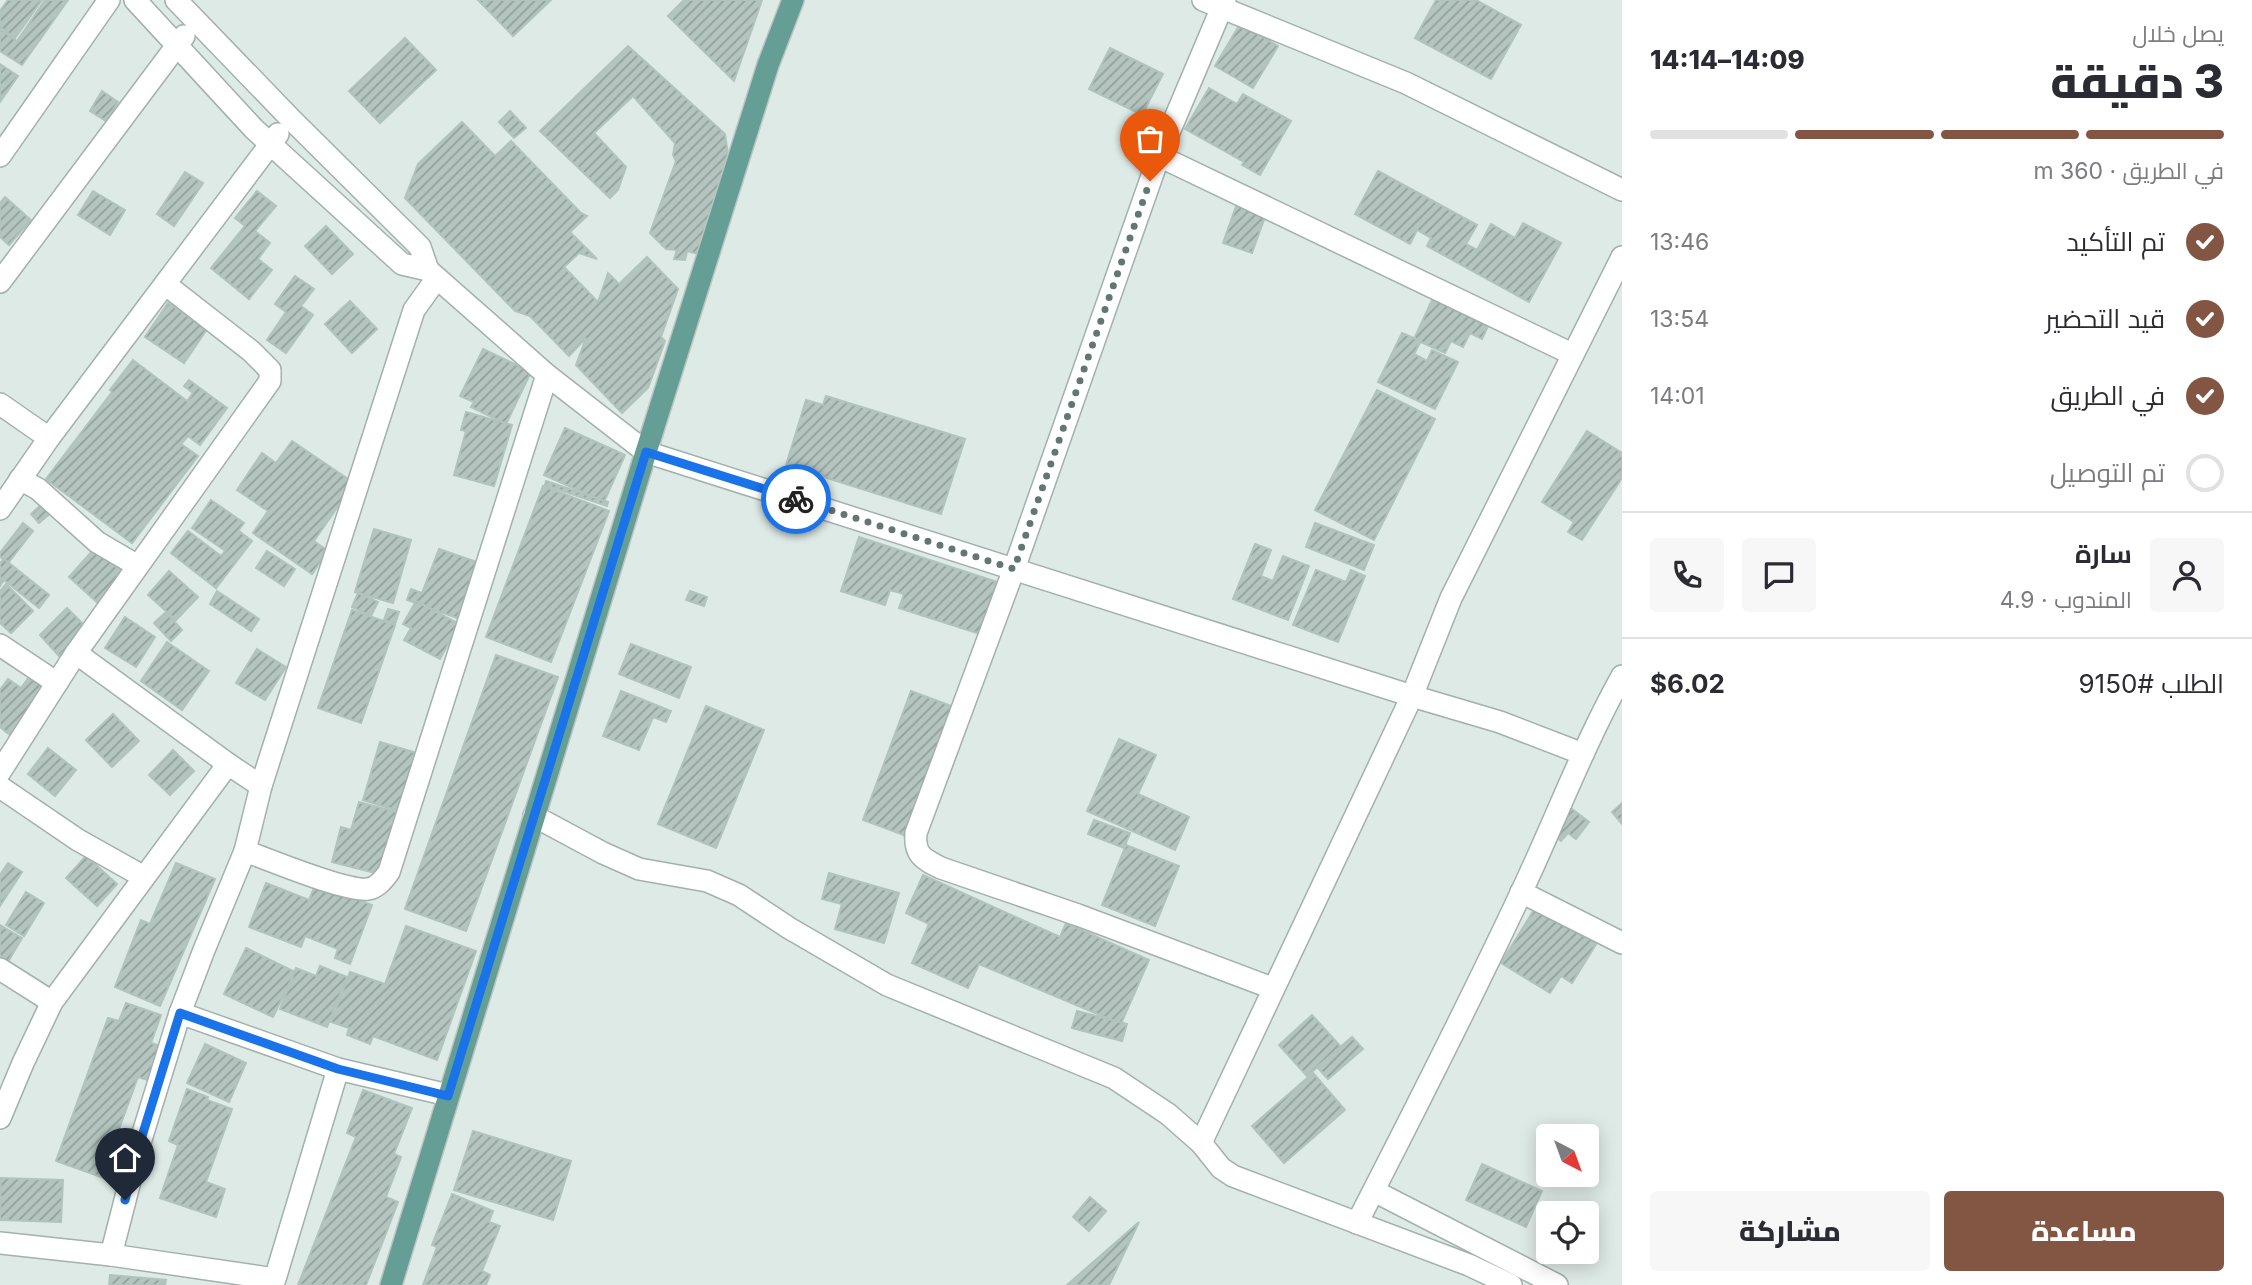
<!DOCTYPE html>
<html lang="ar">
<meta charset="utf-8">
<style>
:root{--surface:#fff;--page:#f7f7f7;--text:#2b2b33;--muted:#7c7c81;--line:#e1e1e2;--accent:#835643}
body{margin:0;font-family:Inter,Cairo,sans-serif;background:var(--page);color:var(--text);direction:rtl;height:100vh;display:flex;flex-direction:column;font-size:26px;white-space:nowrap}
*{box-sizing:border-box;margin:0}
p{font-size:23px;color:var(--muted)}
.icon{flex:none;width:38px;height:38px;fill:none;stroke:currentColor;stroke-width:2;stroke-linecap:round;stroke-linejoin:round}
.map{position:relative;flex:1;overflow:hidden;direction:ltr}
.drawer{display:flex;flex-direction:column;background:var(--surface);width:630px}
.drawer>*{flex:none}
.needle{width:46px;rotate:139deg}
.tools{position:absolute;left:1536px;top:1124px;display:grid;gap:14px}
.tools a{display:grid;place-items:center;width:63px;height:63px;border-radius:7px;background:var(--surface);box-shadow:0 4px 18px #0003;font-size:35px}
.pin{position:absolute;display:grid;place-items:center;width:60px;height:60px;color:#fff;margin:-72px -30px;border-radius:50% 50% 50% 0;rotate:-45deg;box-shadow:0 0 7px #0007}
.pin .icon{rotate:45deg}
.courier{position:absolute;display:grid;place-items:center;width:70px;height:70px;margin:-35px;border:5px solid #1a73e8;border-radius:50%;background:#fff;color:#222;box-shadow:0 2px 9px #0007}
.headline em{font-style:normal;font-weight:800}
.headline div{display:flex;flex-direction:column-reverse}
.headline{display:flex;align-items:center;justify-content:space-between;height:119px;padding:0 28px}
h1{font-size:46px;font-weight:800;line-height:52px}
.bar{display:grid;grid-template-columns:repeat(4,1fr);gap:10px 7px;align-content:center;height:84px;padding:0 28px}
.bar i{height:9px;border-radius:5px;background:var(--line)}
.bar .on{background:var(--accent)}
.bar p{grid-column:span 4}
.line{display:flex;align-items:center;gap:18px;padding:0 28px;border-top:2px solid var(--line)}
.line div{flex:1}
.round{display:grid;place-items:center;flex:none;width:74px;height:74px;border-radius:7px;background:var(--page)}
ol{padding:0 28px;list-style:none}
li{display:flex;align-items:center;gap:21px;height:77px}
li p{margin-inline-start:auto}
li .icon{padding:7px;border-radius:50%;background:var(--accent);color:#fff;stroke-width:4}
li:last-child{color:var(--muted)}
li i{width:38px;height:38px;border:4px solid var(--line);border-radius:50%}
.action{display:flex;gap:14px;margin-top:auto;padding:14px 28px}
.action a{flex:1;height:80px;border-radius:7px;background:var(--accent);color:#fff;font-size:28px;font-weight:800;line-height:80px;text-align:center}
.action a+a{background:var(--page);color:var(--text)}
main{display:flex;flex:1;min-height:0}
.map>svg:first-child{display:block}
</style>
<main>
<section class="drawer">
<div class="headline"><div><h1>3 دقيقة</h1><p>يصل خلال</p></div><em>14:09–14:14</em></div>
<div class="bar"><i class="on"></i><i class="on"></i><i class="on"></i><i></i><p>في الطريق · 360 m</p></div>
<ol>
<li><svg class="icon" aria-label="check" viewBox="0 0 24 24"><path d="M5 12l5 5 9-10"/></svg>تم التأكيد<p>13:46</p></li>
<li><svg class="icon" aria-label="check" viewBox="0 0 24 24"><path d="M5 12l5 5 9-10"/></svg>قيد التحضير<p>13:54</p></li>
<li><svg class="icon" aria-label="check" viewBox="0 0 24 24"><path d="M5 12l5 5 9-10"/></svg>في الطريق<p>14:01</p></li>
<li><i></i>تم التوصيل</li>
</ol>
<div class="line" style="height:126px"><a class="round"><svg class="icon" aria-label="person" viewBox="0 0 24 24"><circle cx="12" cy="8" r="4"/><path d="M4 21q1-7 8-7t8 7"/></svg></a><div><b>سارة</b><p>المندوب · 4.9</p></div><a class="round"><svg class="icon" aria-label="chat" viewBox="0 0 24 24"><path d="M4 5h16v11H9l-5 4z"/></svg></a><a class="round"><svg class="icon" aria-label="phone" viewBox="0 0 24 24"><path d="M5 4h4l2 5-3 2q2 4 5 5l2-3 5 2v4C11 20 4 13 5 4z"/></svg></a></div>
<div class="line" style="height:91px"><div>الطلب #9150</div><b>$6.02</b></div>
<div class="action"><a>مساعدة</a><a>مشاركة</a></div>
</section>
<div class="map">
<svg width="1622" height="1285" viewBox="0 0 1622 1285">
<defs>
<pattern id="building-hatch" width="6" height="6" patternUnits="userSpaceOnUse" patternTransform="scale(1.75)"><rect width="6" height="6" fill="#b4c4bf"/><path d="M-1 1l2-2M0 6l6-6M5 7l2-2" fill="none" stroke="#92a09c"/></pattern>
</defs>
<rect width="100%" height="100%" fill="#deeae6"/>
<g fill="url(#building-hatch)" stroke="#b1c3bd" stroke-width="2">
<path d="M8,0h34l-27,38 -15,-11v-16z"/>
<path d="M45,0h23l-46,65 -22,-14v-22l17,12z"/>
<path d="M478,0h73l-38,36z"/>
<path d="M684,0h78l-28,81 -66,-65z"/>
<path d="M1436,0h40l45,25 -30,54 -76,-41z"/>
<path d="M1240,24l38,22 -25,42 -38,-22z"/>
<path d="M405,38l31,32 -56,53 -31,-32z"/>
<path d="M628,46l97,88 3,20 -30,100 -11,-3 -2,9 -11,-1 3,-9 -11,-1 -16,-16 26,-72 -3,-6 2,-12 -42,-47 -39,37 32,34 -8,23 -8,8 -70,-67z"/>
<path d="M1110,48l53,26 -21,41 -53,-26z"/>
<path d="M0,64l18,12 -18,26z"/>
<path d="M1209,88l28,16 6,-10 48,27 -31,54 -18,-10 2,-3 -59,-33z"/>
<path d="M102,91l16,11 -12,19 -16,-10z"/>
<path d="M510,111l16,17 -12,10 -15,-16z"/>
<path d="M462,122l33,34 16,-15 70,72 6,3 -17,16 27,27 -18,-6 -15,14 34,35 10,-29 11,11 28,-27 31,32 -17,48 4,4 -17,47 -26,25 -46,-48 10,-27 -17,18 -39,-40 -15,-5 -110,-113 13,-34z"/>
<path d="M1378,171l99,54 -11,19 11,6 14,-26 24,14 8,-15 38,20 -32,59 -102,-56 4,-8 -14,-8 -7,14 -55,-30z"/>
<path d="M185,172l18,11 -29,43 -17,-12z"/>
<path d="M93,191l32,19 -15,25 -32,-20z"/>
<path d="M257,191l19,15 -21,25 15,12 -12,16 14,11 -23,29 -38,-31 34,-42 -10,-8z"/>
<path d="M5,197l26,23 -22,25 -9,-8v-34z"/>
<path d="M1238,201l29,10 -15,42 -29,-10z"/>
<path d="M326,226l27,28 -21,20 -27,-28z"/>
<path d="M295,276l19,13 -13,17 12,9 -27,38 -19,-13 19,-28 -11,-8z"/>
<path d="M1438,287l56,26 -12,26 -12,-6 -7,14 -12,-6 -6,12 -31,-14z"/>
<path d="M350,301l27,28 -25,24 -27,-29z"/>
<path d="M168,303l39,26 -23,34 -39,-26z"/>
<path d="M1402,333l19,8 -7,13 13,7 5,-11 26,12 -23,47 -57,-27z"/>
<path d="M483,349l48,23 -25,52 -35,-17 3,-5 -14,-6z"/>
<path d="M133,360l54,41 6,-8 -9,-7 5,-6 38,28 -27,37 -12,-9 -7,8 17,12 -66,87 -86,-64 66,-87 -2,-2z"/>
<path d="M1377,390l58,29 -61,121 -59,-30z"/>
<path d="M826,396l139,43 -24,75 -155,-49 20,-65 17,5z"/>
<path d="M466,412l46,13 -18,61 -40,-11 12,-44 -5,-1z"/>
<path d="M565,428l60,27 -21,47 -60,-27z"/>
<path d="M1587,431l35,22v25l-40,62 -14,-8 6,-10 -32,-20z"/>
<path d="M292,441l62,42 -40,58 14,10 -16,23 -59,-41 15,-22 -31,-21 25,-37 14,10z"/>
<path d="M546,481l62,21 -1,4 -62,-21z"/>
<path d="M543,486l66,25 -58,151 -65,-25z"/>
<path d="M211,500l33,23 -20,27 -32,-22z"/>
<path d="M43,503l9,9 -13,11 -8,-9z"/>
<path d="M23,523l10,8 -25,32 -8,-6v-4z"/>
<path d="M1315,523l59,22 -10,25 -58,-23z"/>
<path d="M374,529l37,11 -18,63 -38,-11z"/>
<path d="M188,531l33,25 19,-24 12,9 -36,47 -45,-35z"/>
<path d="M859,537l138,45 -17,52 -81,-26 5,-14 -14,-4 -5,15 -44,-14z"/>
<path d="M1255,544l16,6 -10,26 12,5 10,-25 26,10 -21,54 -55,-21z"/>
<path d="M95,548l30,27 -26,29 -30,-27z"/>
<path d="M439,549l38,13 -20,56 -50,-18 4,-11 11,4z"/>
<path d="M267,551l28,18 -11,17 -28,-18z"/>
<path d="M4,559l45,36 -10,13 -35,-28 -4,6v-23z"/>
<path d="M1316,570l30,12 5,-12 14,6 -27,66 -45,-17z"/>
<path d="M169,571l29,26 -22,23 -28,-25z"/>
<path d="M6,584l27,27 -22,22 -11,-10v-32z"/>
<path d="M217,591l42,28 -8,12 -41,-27z"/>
<path d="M690,591l17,6 -3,9 -18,-6z"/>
<path d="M358,593l20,9 -7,14 -19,-9z"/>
<path d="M416,601l43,23 -19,35 -36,-19 7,-12 -8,-4z"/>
<path d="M67,608l21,21 -29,27 -19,-21z"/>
<path d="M388,609l11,3 -4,12 -11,-4z"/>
<path d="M352,610l43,15 -34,98 -43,-15z"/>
<path d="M166,612l16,18 -11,11 -17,-18z"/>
<path d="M125,617l30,20 -19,30 -31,-19z"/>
<path d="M167,642l42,29 -27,39 -41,-29z"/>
<path d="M631,644l60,23 -12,31 -60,-24z"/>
<path d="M257,649l29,18 -21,33 -29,-17z"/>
<path d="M496,655l62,22 -92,254 -61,-22z"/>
<path d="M32,673l15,11 -37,51 -10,-8v-37l8,-11 13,9z"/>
<path d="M621,691l50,20 -5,11 -13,-5 -14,33 -36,-14z"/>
<path d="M911,691l46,17 -48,129 -46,-17z"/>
<path d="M706,706l58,24 -48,118 -58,-24z"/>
<path d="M113,714l26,27 -27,26 -26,-27z"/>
<path d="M1119,739l37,16 -18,39 51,23 -14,33 -88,-39z"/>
<path d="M380,742l40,12 -18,58 -39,-12z"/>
<path d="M48,748l28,22 -21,26 -27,-22z"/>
<path d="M173,750l21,21 -24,24 -21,-20z"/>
<path d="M359,802l41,11 -17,62 -51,-13 9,-35 10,3z"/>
<path d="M1622,803v21l-10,-12z"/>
<path d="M1572,809l17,13 -13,17 -8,-6 -7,8 -9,-7z"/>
<path d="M1094,820l36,13 -6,15 -36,-14z"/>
<path d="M1126,845l53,21 -24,60 -53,-21z"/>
<path d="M86,856l31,28 -20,22 -31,-28z"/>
<path d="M8,863l14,9 -22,34v-31z"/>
<path d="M176,863l39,16 -55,127 -45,-19 26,-67 9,4z"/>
<path d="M829,873l70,20 -15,50 -49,-14 7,-25 -20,-5z"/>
<path d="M923,875l137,62 6,-14 83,37 -28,64 -142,-60 -11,24 -56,-25 17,-39 -23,-11z"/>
<path d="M266,883l43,17 7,-17 56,22 -22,59 -15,-6 3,-9 -33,-13 -4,11 -52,-20z"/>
<path d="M26,892l18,11 -20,33 -18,-11z"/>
<path d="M1540,900l58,41 -26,42 -11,-7 -11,17 -49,-30z"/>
<path d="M0,925l22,13 -16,27 -6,-4z"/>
<path d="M406,926l70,25 -39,109 -64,-24 -3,8 -23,-9 2,-7 -18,-6 19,-50 35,12z"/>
<path d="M246,948l49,24 -22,45 -49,-23z"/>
<path d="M320,966l27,11 -20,50 -47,-18 16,-41 20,8z"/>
<path d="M126,1003l35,12 -10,28 9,3 -12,34 -10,-3 -27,74 10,4 -9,26 -56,-20 52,-143 11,3z"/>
<path d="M1077,1011l50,13 -5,17 -50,-13z"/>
<path d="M1312,1015l29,32 -34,29 -28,-31z"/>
<path d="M1352,1037l11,12 -35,30 -11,-12z"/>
<path d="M205,1044l41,19 -17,39 -42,-19z"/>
<path d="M1313,1073l32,37 -61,53 -32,-37z"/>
<path d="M187,1089l21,8 -1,3 25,9 -26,73 19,7 -9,28 -56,-19 18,-53 -9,-4z"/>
<path d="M363,1090l49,18 -18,46 7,3 -15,40 12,5 -32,83h-68l58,-148 -9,-4z"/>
<path d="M473,1131l98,30 -18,59 -99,-30z"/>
<path d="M1482,1164l60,27 -16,36 -60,-27z"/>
<path d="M1,1178l62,2 -2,42 -61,-2z"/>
<path d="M452,1194l41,17 -4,11 11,4 -18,45 8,4 -4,10h-63l14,-38 -5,-2z"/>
<path d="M1090,1197l16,14 -17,20 -16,-14z"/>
<path d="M1139,1222l-30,63h-42z"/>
<path d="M110,1275l56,5 -1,5h-56z"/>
</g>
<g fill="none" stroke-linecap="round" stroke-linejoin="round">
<g stroke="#a1b1ad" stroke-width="24">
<g id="minor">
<path d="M135,0l119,129 148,135 26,6"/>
<path d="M176,0l114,118 130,129 8,23 119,105 99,77 766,244 88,26 83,32"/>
<path d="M1203,0l203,83 216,107"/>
<path d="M1225,0l-66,156 -145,413 -98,264c-2,22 7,26 25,35l137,47 194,73"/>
<path d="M0,156l109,-156"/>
<path d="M1159,156l413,198"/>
<path d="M0,282l184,-246"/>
<path d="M165,284l113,-150"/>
<path d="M0,404l49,34"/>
<path d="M20,479l18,10 59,53 41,24"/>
<path d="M0,509l49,-71 116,-154 86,67 19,19v11l-194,272 -76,119"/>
<path d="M0,645l57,38"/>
<path d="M76,653l152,111"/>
<path d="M0,787l78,53 66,37"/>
<path d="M534,816l69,37 36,16 68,12 32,14 50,33 98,57 227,93 54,36 33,29 20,25 12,8 236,89 42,20"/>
<path d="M245,851c25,9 101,41 123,38 9,-1 16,-10 21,-17l158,-497"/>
<path d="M1521,892l101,51"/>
<path d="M0,969l52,33"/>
<path d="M180,1013l158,56 110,26"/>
<path d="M0,1118l23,-55 29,-61 176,-238 33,22"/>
<path d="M1201,1143l211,-447 39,-98 171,-341"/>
<path d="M1374,1191l183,94"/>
<path d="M1357,1223c56,-109 112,-219 164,-330 34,-72 62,-147 101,-217"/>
<path d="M0,1243l111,12 28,-109 41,-133 24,-63 41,-99 16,-65 153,-476 23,-32"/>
<path d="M111,1255l164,24 63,-210"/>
</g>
</g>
<g stroke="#bcc4c2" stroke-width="24">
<path id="major" d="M391,1285l255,-833 122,-387 25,-65"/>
</g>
<use href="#minor" stroke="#fff" stroke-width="21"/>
<use href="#major" stroke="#649e95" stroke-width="21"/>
</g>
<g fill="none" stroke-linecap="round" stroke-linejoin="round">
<path stroke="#627773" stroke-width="7" stroke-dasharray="0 12.6" d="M796,499l218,70 136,-388"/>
<path stroke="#1a73e8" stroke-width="9" d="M125,1200l14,-54 41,-133 158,56 110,27 198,-644 150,47"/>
</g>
</svg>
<div class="tools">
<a><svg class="needle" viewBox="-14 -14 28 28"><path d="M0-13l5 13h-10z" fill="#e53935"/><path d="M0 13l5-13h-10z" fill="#7c7c81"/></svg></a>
<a><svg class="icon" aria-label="locate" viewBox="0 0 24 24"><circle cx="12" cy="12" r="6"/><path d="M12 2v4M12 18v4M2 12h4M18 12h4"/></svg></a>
</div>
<div class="pin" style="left:1150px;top:181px;background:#ea580c"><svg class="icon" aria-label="bag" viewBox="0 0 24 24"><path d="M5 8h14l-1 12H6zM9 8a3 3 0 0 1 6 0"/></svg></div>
<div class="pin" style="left:125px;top:1200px;background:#1f2937"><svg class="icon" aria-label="home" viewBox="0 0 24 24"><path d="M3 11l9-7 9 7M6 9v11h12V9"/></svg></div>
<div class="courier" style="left:796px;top:499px"><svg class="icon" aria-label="bike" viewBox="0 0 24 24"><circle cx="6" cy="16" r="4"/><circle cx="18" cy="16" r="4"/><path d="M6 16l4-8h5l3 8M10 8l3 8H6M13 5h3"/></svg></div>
</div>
</main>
